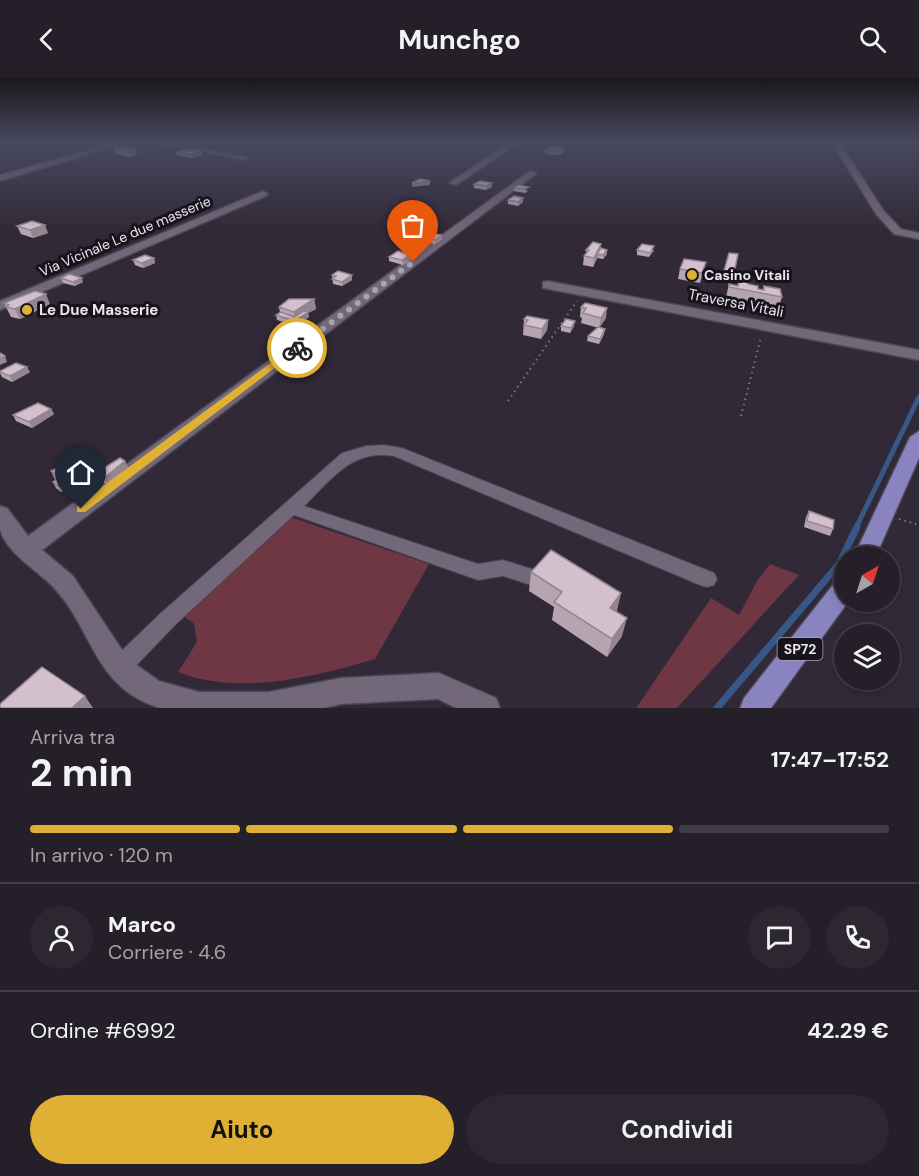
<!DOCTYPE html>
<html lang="it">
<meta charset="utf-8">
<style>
:root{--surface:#251f29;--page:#2d2731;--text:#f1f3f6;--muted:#a3a2a8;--line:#423d46;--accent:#dfb034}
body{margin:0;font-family:"DM Sans",sans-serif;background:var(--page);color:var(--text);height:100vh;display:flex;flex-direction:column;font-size:22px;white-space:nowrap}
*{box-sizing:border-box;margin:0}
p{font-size:20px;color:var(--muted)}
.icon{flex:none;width:33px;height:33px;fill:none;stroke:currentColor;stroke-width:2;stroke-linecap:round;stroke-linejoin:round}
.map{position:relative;height:630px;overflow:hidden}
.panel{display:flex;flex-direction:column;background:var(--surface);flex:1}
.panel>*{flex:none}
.needle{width:39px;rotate:39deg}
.buttons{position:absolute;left:834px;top:468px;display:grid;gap:12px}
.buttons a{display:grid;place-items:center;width:66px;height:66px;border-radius:50%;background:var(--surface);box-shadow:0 3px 9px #0003,0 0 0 2px var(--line);font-size:30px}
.pin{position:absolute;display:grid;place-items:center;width:51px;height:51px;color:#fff;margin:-62px -26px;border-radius:50% 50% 50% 0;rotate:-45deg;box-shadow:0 0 6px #0007}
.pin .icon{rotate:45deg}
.courier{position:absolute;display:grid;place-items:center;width:60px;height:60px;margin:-30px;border:4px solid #dfb034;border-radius:50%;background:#fff;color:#222;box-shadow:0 2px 8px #0007}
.head em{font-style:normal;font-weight:700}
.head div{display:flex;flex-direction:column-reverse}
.head{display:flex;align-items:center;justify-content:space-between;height:102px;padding:0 30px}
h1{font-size:39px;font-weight:700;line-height:45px}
.bar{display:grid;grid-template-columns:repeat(4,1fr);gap:9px 6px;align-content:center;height:72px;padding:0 30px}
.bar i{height:8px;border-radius:4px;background:var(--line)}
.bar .current{background:var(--accent)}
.bar p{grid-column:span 4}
.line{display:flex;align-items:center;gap:15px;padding:0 30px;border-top:2px solid var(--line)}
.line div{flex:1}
.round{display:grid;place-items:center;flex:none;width:63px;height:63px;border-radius:32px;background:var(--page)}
.action{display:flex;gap:12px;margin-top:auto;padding:12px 30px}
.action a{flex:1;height:69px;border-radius:36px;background:var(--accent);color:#111;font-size:24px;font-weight:700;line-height:69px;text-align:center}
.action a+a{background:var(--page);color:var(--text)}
header{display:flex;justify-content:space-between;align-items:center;height:78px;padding:0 30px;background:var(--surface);font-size:27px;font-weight:700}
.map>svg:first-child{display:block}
</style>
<header><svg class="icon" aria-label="back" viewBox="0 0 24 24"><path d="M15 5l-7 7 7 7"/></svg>Munchgo<svg class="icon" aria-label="search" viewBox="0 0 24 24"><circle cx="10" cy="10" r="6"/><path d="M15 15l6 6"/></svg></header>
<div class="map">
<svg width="919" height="630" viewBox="0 0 919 630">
<rect width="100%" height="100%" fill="#312937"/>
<g fill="#6f3644">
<path d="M293,440l136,46 -54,95c-61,18 -136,37 -197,13l19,-30 -3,-18 -13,-10 101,-92z"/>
<path d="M770,486l29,11 -122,133h-41l75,-110 28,17 18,-34z"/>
</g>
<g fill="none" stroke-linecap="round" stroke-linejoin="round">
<path stroke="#375887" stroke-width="5" d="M856,450l63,-131"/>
<path stroke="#375887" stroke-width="7" d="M717,630l122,-144 18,-37"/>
<g stroke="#4b4451" stroke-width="2">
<path id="pedestrian" d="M384,367l18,3 312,125 3,6 -3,6 -7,2 -7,-2 -306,-129c-43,-7 -62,23 -90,50l174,58 25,-4 35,11 3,6 -3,6 -7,2 -28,-9 -25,4 -184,-65 -119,110 -48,50 -8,3 -8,-3 -3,-7 3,-7 50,-48 181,-160 24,-7z"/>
</g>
<g stroke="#4b4451" stroke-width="3">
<g id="minor">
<path d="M113,65h12l-125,38v-6z"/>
<path d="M158,65h16l74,15 -4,2z"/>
<path d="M509,65h9l-62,42 -7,-2z"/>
<path d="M832,65h8l43,67 18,19 18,4v6l-25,-5 -18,-20z"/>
<path d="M530,93l7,2 -495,377 31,26 55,83 31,22 40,11h70l72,-14 98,-5 57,25 4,10h-44l-18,-9 -97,5 -17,4h-164c-65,-20 -66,-75 -104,-118 -15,-18 -50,-36 -56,-61 0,-6 0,-16 0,-23l7,2 21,28z"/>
<path d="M263,113l5,3 -2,2 -266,114v-9z"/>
<path d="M547,203l372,69v10l-376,-72v-6z"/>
</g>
</g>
<g stroke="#4b4451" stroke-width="3">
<g id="primary">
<path d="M919,353v27l-43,98h-22l56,-119z"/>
<path d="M844,500v24h4l-77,106h-31l4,-10 92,-117z"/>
</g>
</g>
<g stroke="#7e7783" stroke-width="2" stroke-dasharray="1.5 4" stroke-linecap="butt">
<path d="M508,323l69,-100"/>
<path d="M741,338l20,-79"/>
<path d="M899,441l20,6"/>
</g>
<use href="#pedestrian" fill="#726879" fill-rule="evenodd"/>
<use href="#minor" fill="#726879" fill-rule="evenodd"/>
<use href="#primary" fill="#8983bf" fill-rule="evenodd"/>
</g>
<g fill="#b6a5b0">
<path d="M114,70h21l2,7 -9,2 -12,-3z"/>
<path d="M564,70v4l-4,3 -15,-1v-4z"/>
<path d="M201,73l1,4 -11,3 -15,-3v-3z"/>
<path d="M492,105v4l-6,3 -12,-2v-4z"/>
<path d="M518,107l10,6 -3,2 -11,-2v-3z"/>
<path d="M508,122l15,2 -5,4 -10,-2z"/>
<path d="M17,148l31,7 -15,5 -12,-4z"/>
<path d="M441,157l1,4 -7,5 -15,-3 -1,-5z"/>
<path d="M601,170l6,6 -4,5 -6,-1 -4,9 -10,-2 1,-9 2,-3v-3z"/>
<path d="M637,172h17l-5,7 -12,-2z"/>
<path d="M729,175l5,20 -3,9 -9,-1z"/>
<path d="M411,177v4l-8,6 -14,-4v-4z"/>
<path d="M154,180l1,5 -12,5 -8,-3 -2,-5z"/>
<path d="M706,184l-6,21 -22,-4 2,-10z"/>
<path d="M332,197h20v5l-10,6 -9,-2z"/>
<path d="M740,199l8,7 10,5h5l1,-3 18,11 -3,9 -53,-9 3,-13 8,2z"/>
<path d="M61,200l22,4 -8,4 -12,-3z"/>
<path d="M314,221l2,10 -8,4 1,4 -13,9 -19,-6 -1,-5 4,-2 -1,-6z"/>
<path d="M4,225l46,1 -30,15 -9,-2z"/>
<path d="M585,225l21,15 -7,10 -18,-5 1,-5 -2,-1 1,-10z"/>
<path d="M524,241l24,1 -1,10 -6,9 -18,-4z"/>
<path d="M561,248h13l-4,7 -9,-2z"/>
<path d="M604,256l-5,10 -12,-3 1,-5z"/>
<path d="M0,293l30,1 -18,10 -10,-5 -2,-4z"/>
<path d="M51,331l3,5 -22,14 -16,-7 -3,-6z"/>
<path d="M128,389l-21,17 -9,-5 -2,-6z"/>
<path d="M64,392l24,1 5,12 -21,13 -7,-6 -4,2 -5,-4 -3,-6 2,-2 -4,-9z"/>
<path d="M809,433l24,18 -3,7 -26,-9 2,-10z"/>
<path d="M531,494l85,40 6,24 -15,21 -55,-37 2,-13 -25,-16z"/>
</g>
<g fill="#948690">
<path d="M135,70l2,7 -9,2 -2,-7z"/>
<path d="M201,73l1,4 -11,3 -1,-3z"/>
<path d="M430,103v4l-18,2v-4z"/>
<path d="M492,105v4l-6,3 1,-4z"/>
<path d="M523,120v4l-5,4v-4z"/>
<path d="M45,147l3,8 -15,5 -3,-8z"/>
<path d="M441,157l1,4 -7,5v-4z"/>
<path d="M601,166l-1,9 -7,14 1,-9z"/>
<path d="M607,172v4l-4,5v-4z"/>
<path d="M411,177v4l-8,6 -1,-5z"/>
<path d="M154,180l1,5 -12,5 -1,-5z"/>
<path d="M352,197v5l-10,6v-4z"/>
<path d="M82,200l1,4 -8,4 -2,-4z"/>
<path d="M46,216l4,10 -30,15 -5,-10z"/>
<path d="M314,221l2,10 -8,4 1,4 -13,9 -2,-14z"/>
<path d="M607,230l-1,10 -7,10 2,-10z"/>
<path d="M548,242l-1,10 -6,9 1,-10z"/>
<path d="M575,243l-1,5 -4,7 1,-5z"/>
<path d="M605,251l-1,5 -5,10 1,-5z"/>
<path d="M5,278l2,6 -7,3v-7z"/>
<path d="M27,289l3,5 -18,10 -2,-6z"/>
<path d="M51,331l3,5 -22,14 -3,-6z"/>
<path d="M125,383l3,6 -21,17 -3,-6z"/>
<path d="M88,393l5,12 -21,13 -6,-12z"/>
<path d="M63,405l3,6 -5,3 -3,-6z"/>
<path d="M621,515l-4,18 -11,15 4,-18z"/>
<path d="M627,540l-5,18 -15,21 5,-18z"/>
<path d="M85,618l8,12h-21z"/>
</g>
<g fill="#d4c0cd" stroke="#948690" stroke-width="1.5">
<path d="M123,68l12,2 -9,2 -12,-2z"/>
<path d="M550,68l14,2 -3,4 -16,-2z"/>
<path d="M187,71l14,2 -11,4 -14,-3z"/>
<path d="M420,101l10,2 -18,2z"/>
<path d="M480,103l12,2 -5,3 -13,-2z"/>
<path d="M518,107l11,2 -4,2 -11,-1z"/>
<path d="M514,118l9,2 -5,4 -10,-2z"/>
<path d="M32,143l13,4 -15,5 -13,-4z"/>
<path d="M429,155l12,2 -6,5 -16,-4z"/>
<path d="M593,164l8,2 -7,14 -10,-2 5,-6h-3z"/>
<path d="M642,166l12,2 -4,7 -13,-3z"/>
<path d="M601,170l6,2 -4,5 -6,-1z"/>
<path d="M398,173l13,4 -9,5 -13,-3z"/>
<path d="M729,175l9,1 -4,19 -10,-2z"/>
<path d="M145,177l9,3 -12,5 -9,-3z"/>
<path d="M684,181l22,3 -4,11 -22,-4z"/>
<path d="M338,193l14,4 -10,7 -10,-3 4,-3 -4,-1z"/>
<path d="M69,196l13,4 -9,4 -12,-4z"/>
<path d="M740,199l8,1v6l10,2v3l6,1v-4l16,3 2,8 -53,-10v-3l9,2z"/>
<path d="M35,213l11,3 -31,15 -9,-2 3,-2 -5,-2z"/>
<path d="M289,221h25l-20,13 -15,-5z"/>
<path d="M585,225l22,5 -6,10 -18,-5 3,-5 -5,-1z"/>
<path d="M304,233l4,1 -13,9 -19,-6 5,-3 13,5z"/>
<path d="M527,238l21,4 -6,9 -18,-4 4,-5 -4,-1z"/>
<path d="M566,241l9,2 -4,7 -10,-2z"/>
<path d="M598,249l7,2 -5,10 -12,-3z"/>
<path d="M0,275l5,3 -5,2z"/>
<path d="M16,285l11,4 -17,9 -10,-4v-1z"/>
<path d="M38,325l13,6 -22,13 -16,-7z"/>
<path d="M120,380l5,3 -21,17 -8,-5z"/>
<path d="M75,385l13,8 -22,13 -15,-13 8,-4 5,3z"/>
<path d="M57,401l6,4 -5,3 -5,-4z"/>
<path d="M809,433l25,9 -1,9 -26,-8z"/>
<path d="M551,472l70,43 -11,15 17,10 -15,21 -58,-37 8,-10 -31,-20z"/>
<path d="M42,589l43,29 -13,12h-72v-4z"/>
</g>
<linearGradient id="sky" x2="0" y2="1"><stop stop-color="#1b171e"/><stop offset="0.42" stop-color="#48495e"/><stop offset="1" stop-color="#48495e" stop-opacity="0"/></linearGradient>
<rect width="919" height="153" fill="url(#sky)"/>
<path fill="#dfb034" d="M294,268l7,2 -216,164h-8v-7z"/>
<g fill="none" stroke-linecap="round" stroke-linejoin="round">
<path stroke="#a9a3ae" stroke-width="6" stroke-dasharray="0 10.8" d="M297,270l116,-86"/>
</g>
<g fill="#dfb034" stroke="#17131a" stroke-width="2">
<circle cx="692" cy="197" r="6"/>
<circle cx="27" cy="232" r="6"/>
</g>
<g text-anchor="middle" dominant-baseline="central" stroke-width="6" stroke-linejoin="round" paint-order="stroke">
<g font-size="14" fill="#e9e4ee" stroke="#17131a">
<text transform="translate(125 158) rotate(-23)">Via Vicinale Le due masserie</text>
</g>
<g font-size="14" font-weight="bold" fill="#e9e4ee" stroke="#17131a" text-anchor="start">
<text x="704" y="197">Casino Vitali</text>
</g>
<rect fill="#17131a" stroke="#aaa5ae" stroke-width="1.5" x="777.5" y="560" width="45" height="22" rx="4.5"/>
<g font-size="14" font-weight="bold" fill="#e9e4ee">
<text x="800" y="571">SP72</text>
</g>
<g font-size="15" fill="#e9e4ee" stroke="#17131a">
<text transform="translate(736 225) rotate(11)">Traversa Vitali</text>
</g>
<g font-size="15" font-weight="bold" fill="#e9e4ee" stroke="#17131a" text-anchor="start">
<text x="39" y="232">Le Due Masserie</text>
</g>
</g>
</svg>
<div class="buttons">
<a><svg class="needle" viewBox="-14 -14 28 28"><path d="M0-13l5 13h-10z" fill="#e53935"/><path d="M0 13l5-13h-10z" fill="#a3a2a8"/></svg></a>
<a><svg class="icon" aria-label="layers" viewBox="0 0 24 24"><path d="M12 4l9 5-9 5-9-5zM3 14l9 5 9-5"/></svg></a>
</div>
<div class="pin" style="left:413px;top:184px;background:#ea580c"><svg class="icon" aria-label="bag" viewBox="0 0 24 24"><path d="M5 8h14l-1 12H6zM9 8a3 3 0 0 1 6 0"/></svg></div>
<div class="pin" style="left:81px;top:431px;background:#1f2937"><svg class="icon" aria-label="home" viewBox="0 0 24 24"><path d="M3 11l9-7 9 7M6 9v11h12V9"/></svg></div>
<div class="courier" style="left:297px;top:270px"><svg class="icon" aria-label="bike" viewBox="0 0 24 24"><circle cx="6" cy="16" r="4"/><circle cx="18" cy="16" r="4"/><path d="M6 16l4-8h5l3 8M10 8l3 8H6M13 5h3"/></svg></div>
</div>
<section class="panel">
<div class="head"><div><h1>2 min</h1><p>Arriva tra</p></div><em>17:47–17:52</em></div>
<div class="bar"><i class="current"></i><i class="current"></i><i class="current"></i><i></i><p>In arrivo · 120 m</p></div>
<div class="line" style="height:108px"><a class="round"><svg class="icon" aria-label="person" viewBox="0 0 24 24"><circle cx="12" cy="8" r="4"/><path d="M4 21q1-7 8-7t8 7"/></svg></a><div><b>Marco</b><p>Corriere · 4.6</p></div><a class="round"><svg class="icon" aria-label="chat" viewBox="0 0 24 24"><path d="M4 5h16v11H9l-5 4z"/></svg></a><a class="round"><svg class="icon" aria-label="phone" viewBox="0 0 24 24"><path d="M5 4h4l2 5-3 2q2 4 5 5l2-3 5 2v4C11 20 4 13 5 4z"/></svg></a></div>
<div class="line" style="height:78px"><div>Ordine #6992</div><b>42.29 €</b></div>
<div class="action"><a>Aiuto</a><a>Condividi</a></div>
</section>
